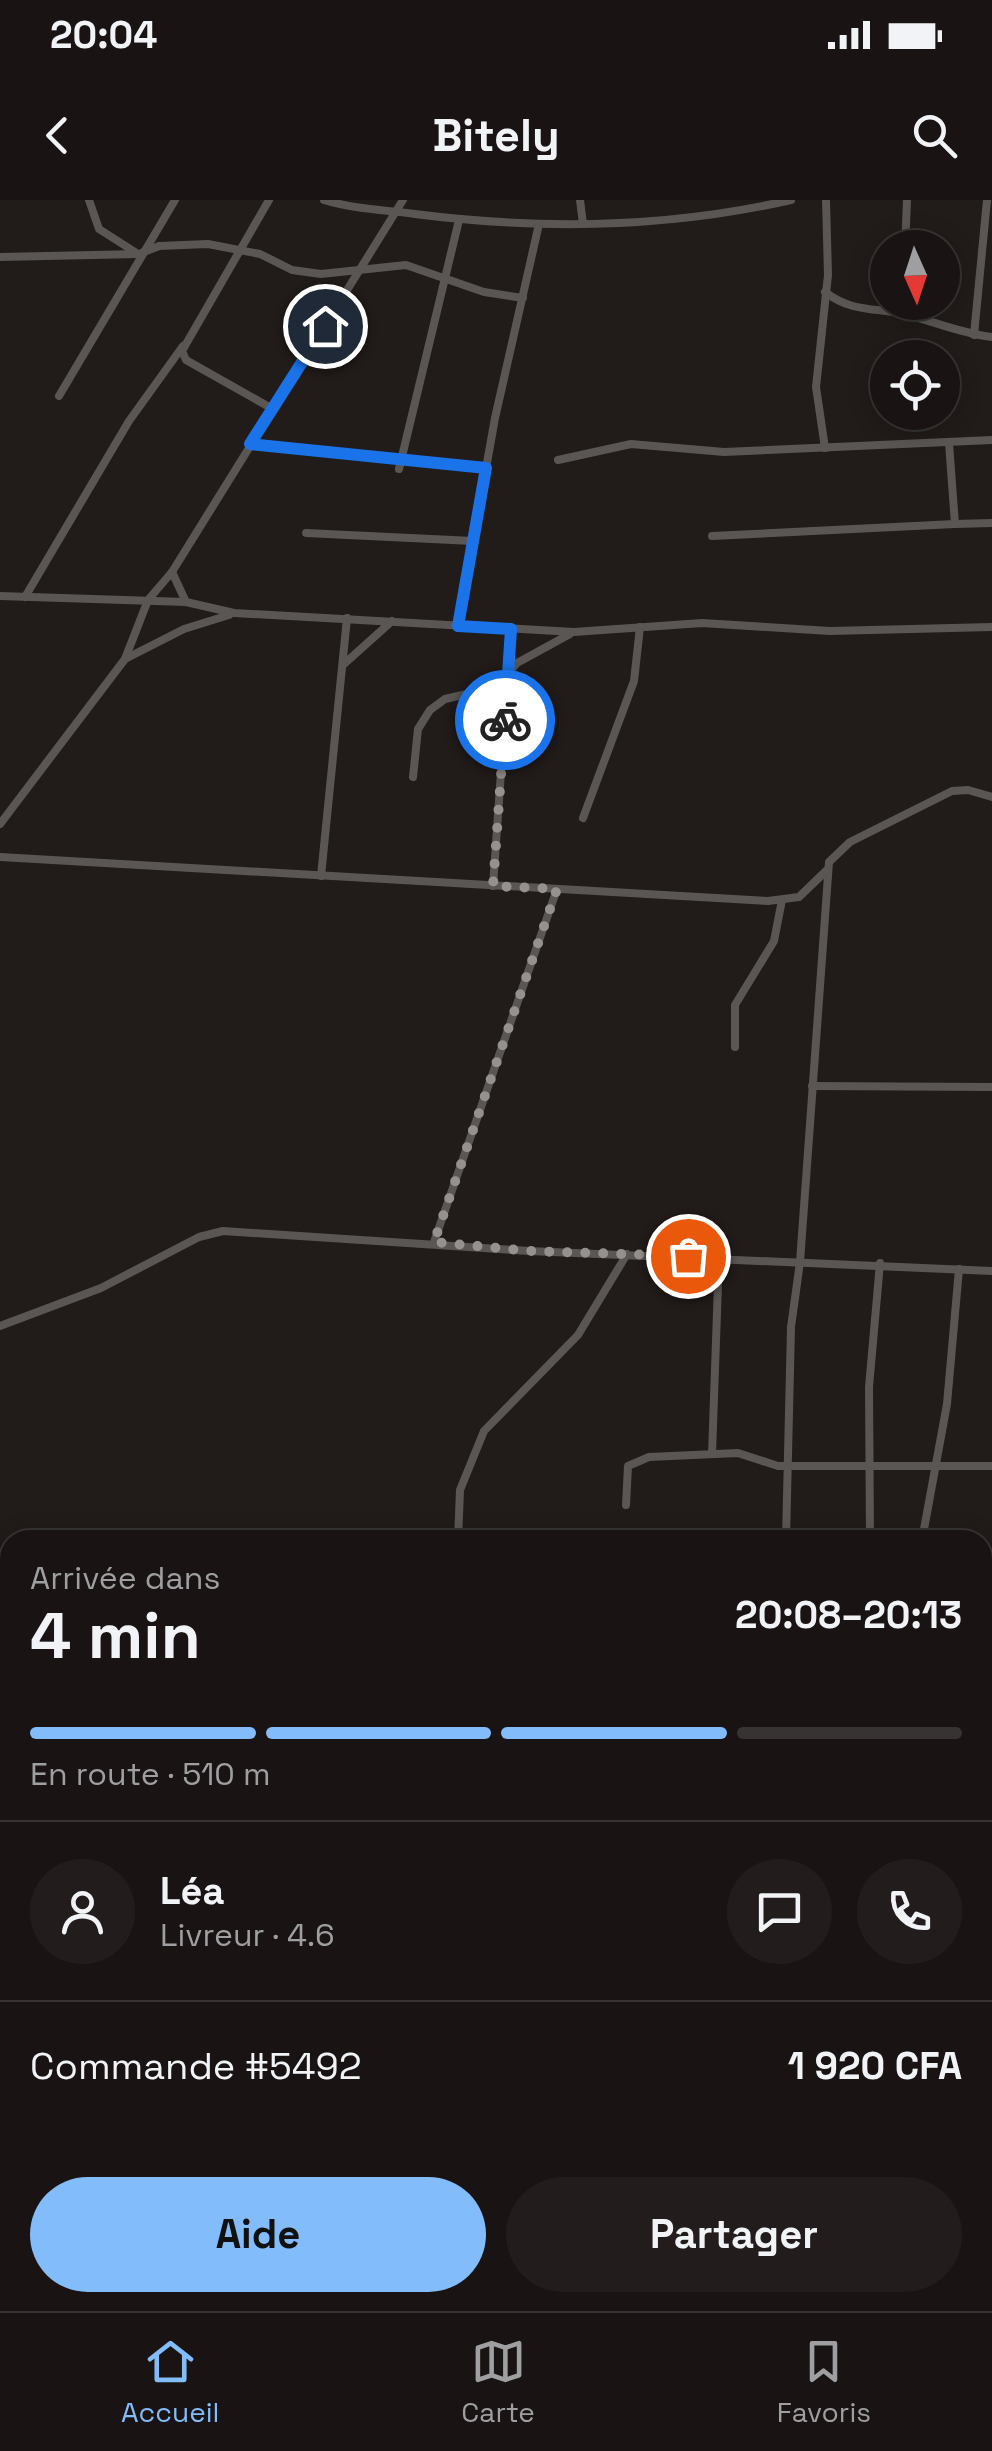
<!DOCTYPE html>
<html lang="fr">
<meta charset="utf-8">
<style>
:root{--surface:#191413;--page:#221d1c;--text:#f1f3f6;--muted:#9f9ea0;--line:#373333;--accent:#83bcfb}
body{margin:0;font-family:"Space Grotesk",sans-serif;background:var(--page);color:var(--text);height:100vh;display:flex;flex-direction:column;font-size:38px;white-space:nowrap}
*{box-sizing:border-box;margin:0}
p{font-size:32px;color:var(--muted)}
.icon{flex:none;width:55px;height:55px;fill:none;stroke:currentColor;stroke-width:2;stroke-linecap:round;stroke-linejoin:round}
.map{position:relative;flex:1;overflow:hidden}
.panel{position:absolute;left:0px;top:1330px;width:992px;height:782px;display:flex;flex-direction:column;background:var(--surface);border-radius:30px 30px 0 0;box-shadow:0 5px 25px #0003,0 0 0 2px var(--line)}
.panel>*{flex:none}
.needle{width:65px;rotate:177deg}
.buttons{position:absolute;left:870px;top:30px;display:grid;gap:20px}
.buttons a{display:grid;place-items:center;width:90px;height:90px;border-radius:50%;background:var(--surface);box-shadow:0 5px 25px #0003,0 0 0 2px var(--line);font-size:50px}
.pin{position:absolute;display:grid;place-items:center;width:85px;height:85px;color:#fff;margin:-42px;border:5px solid #fff;border-radius:50%;box-shadow:0 2px 10px #0007}
.courier{position:absolute;display:grid;place-items:center;width:100px;height:100px;margin:-50px;border:8px solid #1a73e8;border-radius:50%;background:#fff;color:#222;box-shadow:0 2px 12px #0007}
.overview em{font-style:normal;font-weight:800}
.overview div{display:flex;flex-direction:column-reverse}
.overview{display:flex;align-items:center;justify-content:space-between;height:170px;padding:0 30px}
h1{font-size:65px;font-weight:800;line-height:75px}
.bar{display:grid;grid-template-columns:repeat(4,1fr);gap:15px 10px;align-content:center;height:120px;padding:0 30px}
.bar i{height:12px;border-radius:8px;background:var(--line)}
.bar .current{background:var(--accent)}
.bar p{grid-column:span 4}
.line{display:flex;align-items:center;gap:25px;padding:0 30px;border-top:2px solid var(--line)}
.line div{flex:1}
.round{display:grid;place-items:center;flex:none;width:105px;height:105px;border-radius:52px;background:var(--page)}
.action{display:flex;gap:20px;margin-top:auto;padding:20px 30px}
.action a{flex:1;height:115px;border-radius:60px;background:var(--accent);color:#111;font-size:40px;font-weight:800;line-height:115px;text-align:center}
.action a+a{background:var(--page);color:var(--text)}
.status{display:flex;justify-content:space-between;align-items:center;height:70px;padding:0 50px;background:var(--surface);direction:ltr}
.status svg{height:28px;fill:currentColor}
header{display:flex;justify-content:space-between;align-items:center;height:130px;padding:0 30px;background:var(--surface);font-size:45px;font-weight:800}
.dock{display:flex;justify-content:space-around;align-items:center;height:140px;border-top:2px solid var(--line);background:var(--surface);font-size:28px;color:var(--muted)}
.dock a{display:grid;justify-items:center;gap:5px}
.dock .current{color:var(--accent)}
.map>svg:first-child{display:block}
</style>
<div class="status"><b>20:04</b><svg viewBox="0 0 49 12"><path d="M0 12V9h3v3zM5 12V6h3v6zM10 12V3h3v9zM15 12V0h3v12zM26 1h20v11H26zM47 4h2v5h-2z"/></svg></div>
<header><svg class="icon" aria-label="back" viewBox="0 0 24 24"><path d="M15 5l-7 7 7 7"/></svg>Bitely<svg class="icon" aria-label="search" viewBox="0 0 24 24"><circle cx="10" cy="10" r="6"/><path d="M15 15l6 6"/></svg></header>
<div class="map">
<svg width="992" height="2111" viewBox="0 0 992 2111">
<rect width="100%" height="100%" fill="#211b19"/>
<path fill="#5c4e16" d="M983,1562l9,3v94l-9,-1z"/>
<g fill="none" stroke-linecap="round" stroke-linejoin="round">
<g stroke="#595654" stroke-width="8">
<path d="M89,0l10,29 36,23"/>
<path d="M269,0l-87,151 4,9 85,48"/>
<path d="M324,0c29,9 61,10 91,14 125,16 253,14 376,-14"/>
<path d="M580,0l3,24"/>
<path d="M905,48l2,-48"/>
<path d="M0,57l139,-3 20,-8 49,-2 52,10 32,16 29,4 85,-9 78,27 39,6"/>
<path d="M825,92c25,19 45,16 75,21 31,7 58,20 92,24"/>
<path d="M974,135l13,-135"/>
<path d="M59,196l116,-196"/>
<path d="M250,243l236,25"/>
<path d="M949,243l6,81 37,-1"/>
<path d="M825,248l-9,-61 12,-112 -2,-75"/>
<path d="M558,260l73,-16 93,8 268,-12"/>
<path d="M399,269l60,-249"/>
<path d="M306,333l167,8"/>
<path d="M712,336l243,-12"/>
<path d="M172,372l14,30"/>
<path d="M0,396l186,6 48,11 340,19 128,-9 128,8 162,-4"/>
<path d="M25,397l104,-176 54,-75"/>
<path d="M458,425l37,-207 44,-194"/>
<path d="M125,459l23,-59 24,-28 231,-372"/>
<path d="M344,464l48,-43"/>
<path d="M413,577l5,-48 12,-19 15,-11 52,-12 20,-24 53,-29"/>
<path d="M583,618l51,-137 6,-54"/>
<path d="M0,624l125,-165 59,-30 45,-14"/>
<path d="M0,657l768,44 31,-4 28,-27"/>
<path d="M321,676l26,-258"/>
<path d="M493,686l18,-257"/>
<path d="M735,847v-42l39,-64 8,-41"/>
<path d="M812,886l180,1"/>
<path d="M434,1042l123,-353"/>
<path d="M0,1126l101,-38 98,-51 24,-6 306,20 463,20"/>
<path d="M712,1254l7,-198"/>
<path d="M626,1305l2,-39 21,-9 89,-4 40,13h214"/>
<path d="M458,1340l2,-50 24,-59 94,-96 49,-81"/>
<path d="M786,1340l5,-213 9,-65 29,-400 21,-20 102,-51 16,-1 24,7"/>
<path d="M870,1340l-1,-153 11,-124"/>
<path d="M922,1340l25,-136 12,-135"/>
<path d="M982,1357l10,1"/>
<path d="M982,1432l10,-1"/>
</g>
</g>
<g fill="none" stroke-linecap="round" stroke-linejoin="round">
<path stroke="#95918f" stroke-width="10" stroke-dasharray="0 18" d="M505,520l-12,166 64,3 -123,353 95,9 159,5"/>
<path stroke="#1a73e8" stroke-width="12" d="M325,126l-75,118 236,24 -28,158 53,3 -6,91"/>
</g>
</svg>
<div class="buttons">
<a><svg class="needle" viewBox="-14 -14 28 28"><path d="M0-13l5 13h-10z" fill="#e53935"/><path d="M0 13l5-13h-10z" fill="#9f9ea0"/></svg></a>
<a><svg class="icon" aria-label="locate" viewBox="0 0 24 24"><circle cx="12" cy="12" r="6"/><path d="M12 2v4M12 18v4M2 12h4M18 12h4"/></svg></a>
</div>
<div class="pin" style="left:688px;top:1056px;background:#ea580c"><svg class="icon" aria-label="bag" viewBox="0 0 24 24"><path d="M5 8h14l-1 12H6zM9 8a3 3 0 0 1 6 0"/></svg></div>
<div class="pin" style="left:325px;top:126px;background:#1f2937"><svg class="icon" aria-label="home" viewBox="0 0 24 24"><path d="M3 11l9-7 9 7M6 9v11h12V9"/></svg></div>
<div class="courier" style="left:505px;top:520px"><svg class="icon" aria-label="bike" viewBox="0 0 24 24"><circle cx="6" cy="16" r="4"/><circle cx="18" cy="16" r="4"/><path d="M6 16l4-8h5l3 8M10 8l3 8H6M13 5h3"/></svg></div>
<section class="panel">
<div class="overview"><div><h1>4 min</h1><p>Arrivée dans</p></div><em>20:08–20:13</em></div>
<div class="bar"><i class="current"></i><i class="current"></i><i class="current"></i><i></i><p>En route · 510 m</p></div>
<div class="line" style="height:180px"><a class="round"><svg class="icon" aria-label="person" viewBox="0 0 24 24"><circle cx="12" cy="8" r="4"/><path d="M4 21q1-7 8-7t8 7"/></svg></a><div><b>Léa</b><p>Livreur · 4.6</p></div><a class="round"><svg class="icon" aria-label="chat" viewBox="0 0 24 24"><path d="M4 5h16v11H9l-5 4z"/></svg></a><a class="round"><svg class="icon" aria-label="phone" viewBox="0 0 24 24"><path d="M5 4h4l2 5-3 2q2 4 5 5l2-3 5 2v4C11 20 4 13 5 4z"/></svg></a></div>
<div class="line" style="height:130px"><div>Commande #5492</div><b>1 920 CFA</b></div>
<div class="action"><a>Aide</a><a>Partager</a></div>
</section>
</div>
<nav class="dock">
<a class="current"><svg class="icon" aria-label="home" viewBox="0 0 24 24"><path d="M3 11l9-7 9 7M6 9v11h12V9"/></svg>Accueil</a>
<a><svg class="icon" aria-label="map" viewBox="0 0 24 24"><path d="M3 6l6-2 6 2 6-2v14l-6 2-6-2-6 2zM9 4v14M15 6v14"/></svg>Carte</a>
<a><svg class="icon" aria-label="saved" viewBox="0 0 24 24"><path d="M7 4h10v16l-5-4-5 4z"/></svg>Favoris</a>
</nav>
